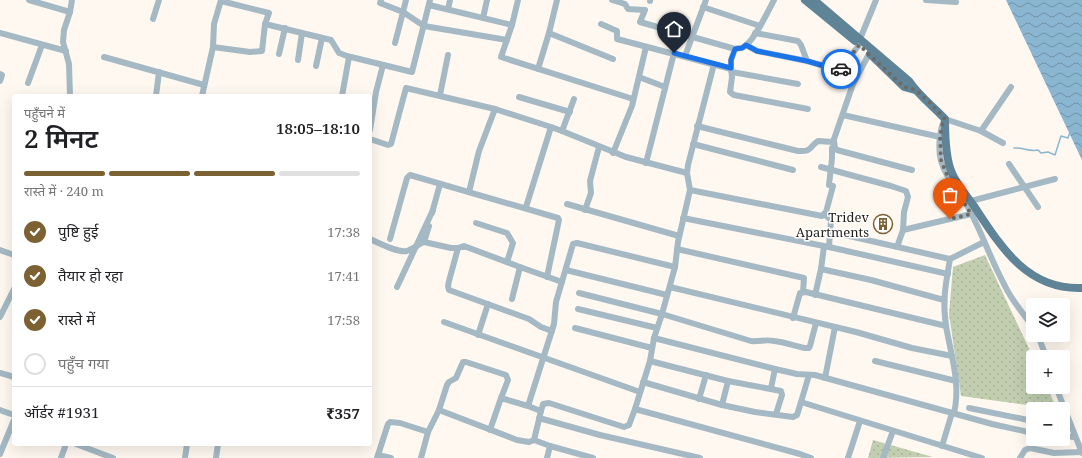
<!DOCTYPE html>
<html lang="hi">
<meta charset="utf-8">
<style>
:root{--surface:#fff;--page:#f6f6f6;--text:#202124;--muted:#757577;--line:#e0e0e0;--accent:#7c6133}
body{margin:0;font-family:"Noto Serif","Noto Sans Devanagari",serif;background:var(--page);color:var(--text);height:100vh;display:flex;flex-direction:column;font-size:15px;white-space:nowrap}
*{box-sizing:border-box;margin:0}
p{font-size:13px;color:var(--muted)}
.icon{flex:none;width:22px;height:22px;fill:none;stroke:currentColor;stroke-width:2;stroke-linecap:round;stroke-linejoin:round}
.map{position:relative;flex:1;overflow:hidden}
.sheet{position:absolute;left:12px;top:94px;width:360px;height:352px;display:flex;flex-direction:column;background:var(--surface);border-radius:4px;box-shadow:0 4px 16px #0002}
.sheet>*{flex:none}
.fabs{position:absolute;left:1026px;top:298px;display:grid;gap:8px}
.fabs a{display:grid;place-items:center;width:44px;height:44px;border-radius:4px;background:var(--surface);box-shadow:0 4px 16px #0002;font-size:20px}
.pin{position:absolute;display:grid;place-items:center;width:34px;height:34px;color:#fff;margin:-41px -17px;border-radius:50% 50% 50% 0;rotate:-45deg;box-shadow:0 0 4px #0007}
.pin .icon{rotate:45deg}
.courier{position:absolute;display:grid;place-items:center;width:40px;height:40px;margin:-20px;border:3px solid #1a73e8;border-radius:50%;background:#fff;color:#222;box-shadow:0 1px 5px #0007}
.overview em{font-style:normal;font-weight:600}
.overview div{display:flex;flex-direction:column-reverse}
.overview{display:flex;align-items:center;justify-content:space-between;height:68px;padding:0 12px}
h1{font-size:26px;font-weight:600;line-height:30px}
.bar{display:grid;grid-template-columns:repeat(4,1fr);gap:6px 4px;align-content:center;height:48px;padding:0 12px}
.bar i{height:5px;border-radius:3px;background:var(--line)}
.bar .active{background:var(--accent)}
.bar p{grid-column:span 4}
.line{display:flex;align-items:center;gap:10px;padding:0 12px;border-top:1px solid var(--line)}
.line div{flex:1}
ol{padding:0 12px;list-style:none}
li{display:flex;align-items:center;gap:12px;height:44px}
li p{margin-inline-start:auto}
li .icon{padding:4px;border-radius:50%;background:var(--accent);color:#fff;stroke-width:4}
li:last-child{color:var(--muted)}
li i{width:22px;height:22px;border:2px solid var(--line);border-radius:50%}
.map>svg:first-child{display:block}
</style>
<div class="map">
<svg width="1082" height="458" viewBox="0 0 1082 458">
<defs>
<pattern id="grass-dots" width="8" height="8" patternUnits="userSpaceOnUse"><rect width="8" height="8" fill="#c1ceb0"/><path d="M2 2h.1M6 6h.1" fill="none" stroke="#a6b097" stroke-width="1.8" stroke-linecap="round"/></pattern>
<pattern id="water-waves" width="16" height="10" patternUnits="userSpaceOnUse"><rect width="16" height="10" fill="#8bb6d1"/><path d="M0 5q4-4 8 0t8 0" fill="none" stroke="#7193a9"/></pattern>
</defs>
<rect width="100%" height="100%" fill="#fff8f0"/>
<g fill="url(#grass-dots)">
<path d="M985,255l48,102v30h14l10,22 -96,-13 -12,-82 4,-47z"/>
<path d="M873,440l60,17 -65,1z"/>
</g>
<path fill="url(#water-waves)" d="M1006,0h76v160z"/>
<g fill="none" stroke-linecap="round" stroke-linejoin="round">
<path stroke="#8bb6d1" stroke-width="1.5" d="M1014,148c10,-1 14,4 24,2l3,3 7,-1 7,3 6,-19 7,2 2,-6"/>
<g stroke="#a5b9c4" stroke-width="6">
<path d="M29,0l41,12"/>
<path d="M381,0l-1,3 23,9 -8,31"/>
<path d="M406,0l-3,12 21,14 83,14"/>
<path d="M518,0l-6,25 -11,32 132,42"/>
<path d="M612,0l13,4 3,5 17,1 -5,12 95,27 -4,11v9"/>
<path d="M926,0l30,2"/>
<path d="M221,1l48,12 -4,11 66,16 8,13 8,3 65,16 18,-72"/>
<path d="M650,1v-1"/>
<path d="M429,5l83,20"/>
<path d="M703,7l57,19"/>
<path d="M448,9l2,-9"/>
<path d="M483,18l4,-18"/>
<path d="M153,19l6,-19"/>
<path d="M601,24l16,7v8l114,30 1,8 -2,15 4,3 74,14"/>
<path d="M0,33l66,18"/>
<path d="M549,33l64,26"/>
<path d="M755,33l43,8 3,4 6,16"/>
<path d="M860,39l16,-39"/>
<path d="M746,45l11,6 50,10 31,9 3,-1 18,-24"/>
<path d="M213,47l37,5 12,-1 3,-27"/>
<path d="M735,49c2,-1 5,-1 7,-1 11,-4 26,-37 32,-48"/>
<path d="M279,54l6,-26"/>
<path d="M685,56l21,-56"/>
<path d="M104,57l100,28"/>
<path d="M298,60l4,-27"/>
<path d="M714,64l-26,101 -1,8 3,17 -12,52 -3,25 -13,47 -8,24 -4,23 78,20 -6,24 33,7 38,5 4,-2 4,-13 181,56"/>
<path d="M316,66l6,-28"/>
<path d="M538,69l11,-36 8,-33"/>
<path d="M732,72l66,12"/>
<path d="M0,74l2,1 -2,6"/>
<path d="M639,77l26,10"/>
<path d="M28,83l14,-38"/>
<path d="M440,95l8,-40"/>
<path d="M70,96l-1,-32 -6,-22 1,-12 6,-18 2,-12"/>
<path d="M156,96l3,-24"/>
<path d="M202,96l11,-49 1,-23 7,-24"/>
<path d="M342,96l7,-39"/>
<path d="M519,97l51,15"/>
<path d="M843,115l97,22"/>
<path d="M697,126l101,25c14,1 11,-4 20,-10l15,1 20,-58 16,-30"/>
<path d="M370,130l6,-38 7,-27"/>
<path d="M562,131l12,-32"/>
<path d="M981,131l30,-44"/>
<path d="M370,139l18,6 3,-1 15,-56 89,21"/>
<path d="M834,141l1,7 2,2 75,20"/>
<path d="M1003,143l-22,-12 -36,-12c-6,10 -7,31 -4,42 5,18 19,32 28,48 13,24 22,51 35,75 7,16 19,29 29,43"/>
<path d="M693,144l100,26"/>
<path d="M613,153l19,-47 14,-59"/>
<path d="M646,163l28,-110"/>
<path d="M1009,164l29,43"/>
<path d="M821,167l70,19 15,5 2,6 -4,15 -1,18"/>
<path d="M829,185l3,-27v-10"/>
<path d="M690,190l132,26 4,-4 7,-26"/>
<path d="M469,192l10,-41 16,-42 56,18"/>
<path d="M971,201l84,-22"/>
<path d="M567,204l112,32"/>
<path d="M526,207l25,-80 11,4 64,26 61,16"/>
<path d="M585,210l6,-17 -1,-12 9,-34"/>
<path d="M432,213l8,-29"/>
<path d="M824,214l7,6 -2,27"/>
<path d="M683,218l146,29 119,27"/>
<path d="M476,223l31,10 6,10 -6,19"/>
<path d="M845,235l105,24 34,-17"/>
<path d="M370,239c9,4 27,14 37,12 6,-2 12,-7 17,-9l27,6h7l6,-2 56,21"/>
<path d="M390,239l17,-61 3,-3 148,43 1,2 -12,57"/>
<path d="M424,242l5,-16"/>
<path d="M824,246l-3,23 50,11 73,20"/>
<path d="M897,247l6,-17 68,-16"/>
<path d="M458,248l-9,33 -1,5 1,4 80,29 12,8 11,4"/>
<path d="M677,249l127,29 -1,14"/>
<path d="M0,250l14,5"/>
<path d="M950,259c-4,24 -8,41 -4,67 5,29 15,58 8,87"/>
<path d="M566,270l101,25"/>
<path d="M397,287l36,-77"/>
<path d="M670,287l186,45 56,16 40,8"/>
<path d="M579,293l83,21 89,27c8,1 15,-2 23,0 10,1 21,5 31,7h4l1,-2 6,-23"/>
<path d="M815,295l6,-26"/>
<path d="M512,299l8,-32 42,15"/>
<path d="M578,309l79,19"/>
<path d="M0,317l14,-28"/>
<path d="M793,318l7,-25 6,-1 140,34"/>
<path d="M444,322l196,70"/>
<path d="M575,328l77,20"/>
<path d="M478,335l10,-31"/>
<path d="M1038,335l8,22"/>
<path d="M654,338l121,31 22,5 18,1 177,49 41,9"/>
<path d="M650,361l-15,48 165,45 11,4"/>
<path d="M875,361l81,20"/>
<path d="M0,373l14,4"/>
<path d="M825,378l10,-51"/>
<path d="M728,381l53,10 1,4 -6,19"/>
<path d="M643,382l79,23"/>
<path d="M1056,387l26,66"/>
<path d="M771,388l4,-19"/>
<path d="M699,399l7,-24"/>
<path d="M801,402l8,-27"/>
<path d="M528,406l26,-82 2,-22 17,-58 4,-1 98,24"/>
<path d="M969,408l64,13"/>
<path d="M0,410l14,5"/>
<path d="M439,410l8,-25 2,-3 7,-4 7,-16h3l40,13 2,5 -7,18"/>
<path d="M541,411l2,-7 6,-1 75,24 5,-2 6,-16"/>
<path d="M539,418l61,17 100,23"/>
<path d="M490,430l11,-32 27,8 13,5 -7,29 16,6 -3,12"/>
<path d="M1063,436l12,1"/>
<path d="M76,444l37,14"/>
<path d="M550,446l43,12"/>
<path d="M942,446l10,-33"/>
<path d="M0,454l14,-34"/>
<path d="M378,455l10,-31 2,-2 10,1 28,9"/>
<path d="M61,458l5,-14"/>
<path d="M185,458l2,-14"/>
<path d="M216,458l2,-14"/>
<path d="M377,458l1,-3 13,3"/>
<path d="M421,458l7,-26 11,-22 78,30 12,2 5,-2"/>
<path d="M848,458l12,-37"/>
<path d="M883,458l10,-27"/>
<path d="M1020,458l5,-8 5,-2 24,5 28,-1"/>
</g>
<g stroke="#5f8397" stroke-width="8">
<path d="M805,0l50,41"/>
<path d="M814,0l95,81c10,15 24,25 36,38 0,15 1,41 7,54 5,12 15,23 22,33 27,41 53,84 108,82"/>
<path d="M870,54l34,33 11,3"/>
</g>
</g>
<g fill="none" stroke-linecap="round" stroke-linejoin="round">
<path stroke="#6f6a64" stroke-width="4" stroke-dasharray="0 7.2" d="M841,69l18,-24 45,42 12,3 14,13 15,16 -3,6 -2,12 1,23 5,13 25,41 -21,5"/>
<path stroke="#1a73e8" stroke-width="5" d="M674,53l57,15v-8l4,-11 7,-1 4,-3 11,6 50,10 31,9 3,-1"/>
</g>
<defs>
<g id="building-ring" transform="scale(1)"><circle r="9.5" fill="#fff" stroke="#7c6133" stroke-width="1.5"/><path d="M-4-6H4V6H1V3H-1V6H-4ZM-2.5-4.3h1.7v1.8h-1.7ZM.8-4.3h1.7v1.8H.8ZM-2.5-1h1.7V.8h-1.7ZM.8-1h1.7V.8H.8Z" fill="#7c6133"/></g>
</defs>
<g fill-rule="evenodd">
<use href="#building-ring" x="883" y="224"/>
</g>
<g text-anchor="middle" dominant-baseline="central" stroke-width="3" stroke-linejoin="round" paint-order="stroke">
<g font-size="13" fill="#221e19" stroke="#fff" text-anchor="end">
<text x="869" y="217">Tridev<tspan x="869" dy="15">Apartments</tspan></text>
</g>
</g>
</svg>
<div class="fabs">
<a><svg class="icon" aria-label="layers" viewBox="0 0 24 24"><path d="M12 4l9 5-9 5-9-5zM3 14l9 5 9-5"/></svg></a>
<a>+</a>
<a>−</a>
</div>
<div class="pin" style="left:950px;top:219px;background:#ea580c"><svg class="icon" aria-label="bag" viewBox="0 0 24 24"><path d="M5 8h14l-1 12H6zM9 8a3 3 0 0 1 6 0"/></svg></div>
<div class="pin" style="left:674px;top:53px;background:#1f2937"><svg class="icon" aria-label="home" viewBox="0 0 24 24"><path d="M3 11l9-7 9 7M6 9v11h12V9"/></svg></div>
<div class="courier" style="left:841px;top:69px"><svg class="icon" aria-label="car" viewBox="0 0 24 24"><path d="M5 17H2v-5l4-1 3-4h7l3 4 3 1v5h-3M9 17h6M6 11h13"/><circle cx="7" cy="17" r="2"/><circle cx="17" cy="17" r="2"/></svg></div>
<section class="sheet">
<div class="overview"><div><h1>2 मिनट</h1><p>पहुँचने में</p></div><em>18:05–18:10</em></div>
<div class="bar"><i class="active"></i><i class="active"></i><i class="active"></i><i></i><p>रास्ते में · 240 m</p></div>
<ol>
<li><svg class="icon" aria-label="check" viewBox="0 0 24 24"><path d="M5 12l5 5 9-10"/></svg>पुष्टि हुई<p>17:38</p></li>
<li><svg class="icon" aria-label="check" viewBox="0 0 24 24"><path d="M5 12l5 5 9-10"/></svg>तैयार हो रहा<p>17:41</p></li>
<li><svg class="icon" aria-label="check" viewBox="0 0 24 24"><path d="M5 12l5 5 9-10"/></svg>रास्ते में<p>17:58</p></li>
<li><i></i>पहुँच गया</li>
</ol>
<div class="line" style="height:52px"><div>ऑर्डर #1931</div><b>₹357</b></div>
</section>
</div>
